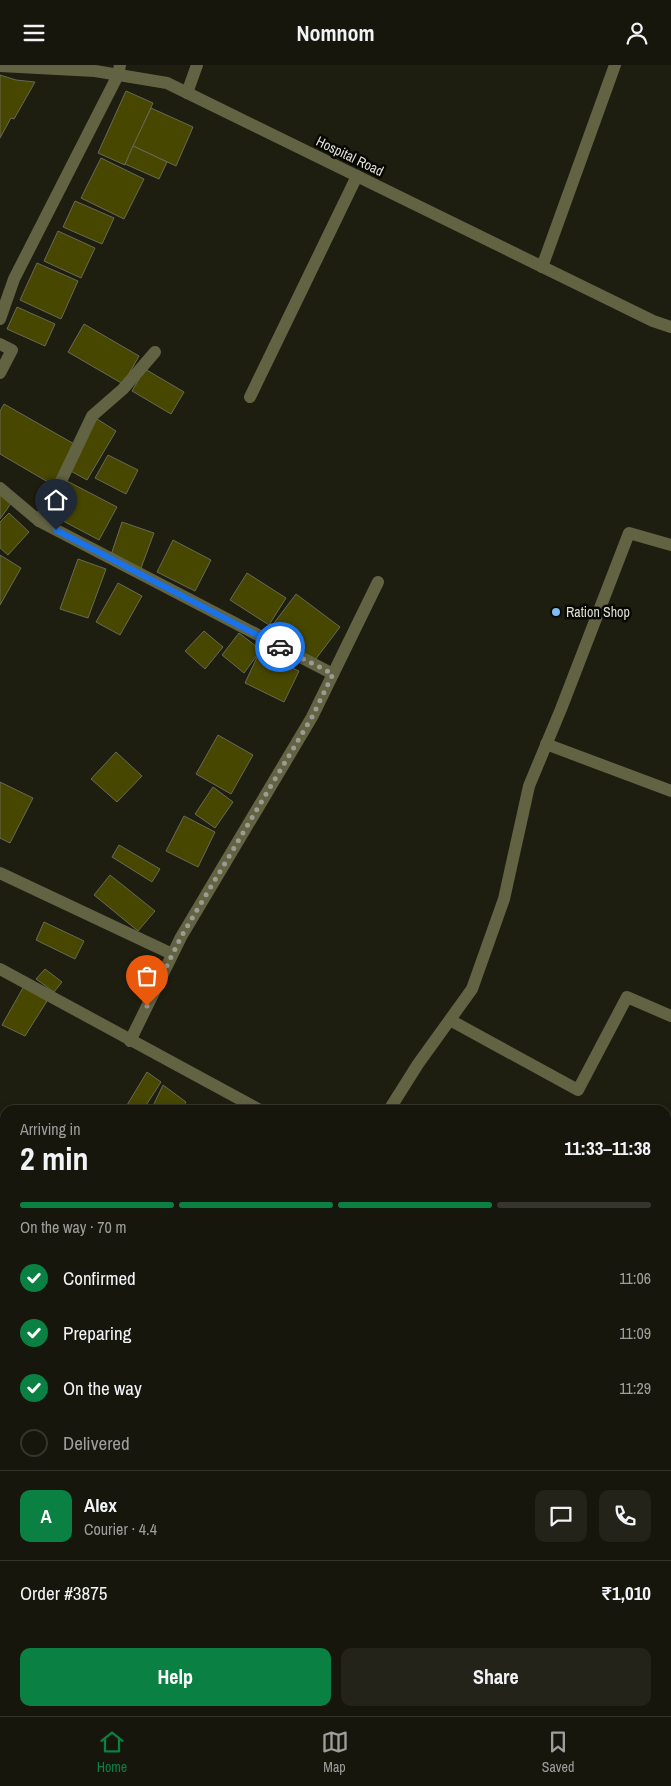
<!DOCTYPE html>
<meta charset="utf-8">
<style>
:root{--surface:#16160c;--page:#23231a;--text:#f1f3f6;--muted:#9e9f9d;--line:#35352d;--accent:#0b8043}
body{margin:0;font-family:"Archivo Narrow",sans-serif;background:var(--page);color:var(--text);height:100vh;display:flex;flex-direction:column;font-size:19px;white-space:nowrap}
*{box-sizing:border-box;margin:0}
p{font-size:16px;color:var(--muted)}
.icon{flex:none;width:28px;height:28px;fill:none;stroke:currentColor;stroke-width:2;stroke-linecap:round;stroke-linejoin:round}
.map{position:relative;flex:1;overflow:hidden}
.side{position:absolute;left:0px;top:1040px;width:671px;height:611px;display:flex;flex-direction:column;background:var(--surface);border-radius:15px 15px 0 0;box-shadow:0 2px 8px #0003,0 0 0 1px var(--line)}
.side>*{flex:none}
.pin{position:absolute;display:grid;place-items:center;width:42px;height:42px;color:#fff;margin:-51px -21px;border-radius:50% 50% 50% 0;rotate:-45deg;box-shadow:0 0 5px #0007}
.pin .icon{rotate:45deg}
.courier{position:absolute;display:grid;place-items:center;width:50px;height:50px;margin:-25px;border:4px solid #1a73e8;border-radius:50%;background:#fff;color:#222;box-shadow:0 1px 6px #0007}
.head em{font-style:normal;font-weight:700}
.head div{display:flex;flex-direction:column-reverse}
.head{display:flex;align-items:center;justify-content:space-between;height:85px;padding:0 20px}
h1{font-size:32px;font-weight:700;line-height:38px}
.bar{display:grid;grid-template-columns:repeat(4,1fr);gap:8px 5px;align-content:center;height:60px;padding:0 20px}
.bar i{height:6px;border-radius:4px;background:var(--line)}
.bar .current{background:var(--accent)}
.bar p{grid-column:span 4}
.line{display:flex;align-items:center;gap:12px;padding:0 20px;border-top:1px solid var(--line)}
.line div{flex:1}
.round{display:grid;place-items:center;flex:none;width:52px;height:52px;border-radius:10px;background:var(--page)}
ol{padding:0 20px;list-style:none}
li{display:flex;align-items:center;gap:15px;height:55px}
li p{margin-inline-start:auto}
li .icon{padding:5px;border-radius:50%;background:var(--accent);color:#fff;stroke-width:4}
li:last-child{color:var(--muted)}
li i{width:28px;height:28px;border:2px solid var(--line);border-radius:50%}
.button{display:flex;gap:10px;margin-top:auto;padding:10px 20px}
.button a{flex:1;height:58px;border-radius:10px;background:var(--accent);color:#fff;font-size:20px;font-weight:700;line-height:58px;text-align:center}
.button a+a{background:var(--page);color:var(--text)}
header{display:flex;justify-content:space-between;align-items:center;height:65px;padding:0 20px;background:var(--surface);font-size:22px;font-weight:700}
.tab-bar{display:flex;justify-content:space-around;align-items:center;height:70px;border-top:1px solid var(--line);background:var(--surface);font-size:14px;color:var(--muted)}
.tab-bar a{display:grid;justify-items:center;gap:2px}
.tab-bar .current{color:var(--accent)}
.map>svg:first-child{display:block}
</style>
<header><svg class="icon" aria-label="menu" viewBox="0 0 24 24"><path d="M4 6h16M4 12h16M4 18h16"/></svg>Nomnom<svg class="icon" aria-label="person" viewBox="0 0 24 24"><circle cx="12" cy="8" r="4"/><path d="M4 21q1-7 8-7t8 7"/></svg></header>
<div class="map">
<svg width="671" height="1651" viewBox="0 0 671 1651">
<rect width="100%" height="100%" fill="#1e1e10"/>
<g fill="#484700" stroke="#686958">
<path d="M0,10l16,5 19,2 -21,37 -3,-1 -11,20z"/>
<path d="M126,26l27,12 -28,62 -27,-12z"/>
<path d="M151,43l42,19 -17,39 -43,-20z"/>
<path d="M133,81l34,16 -8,17 -34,-15z"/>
<path d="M101,93l43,21 -20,40 -43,-21z"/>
<path d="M75,136l39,17 -12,26 -39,-17z"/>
<path d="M58,166l37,17 -14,30 -37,-17z"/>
<path d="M37,198l41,18 -17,38 -41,-19z"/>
<path d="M17,242l38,17 -10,22 -38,-17z"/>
<path d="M84,259l55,32 -16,28 -55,-32z"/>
<path d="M145,304l39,23 -13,22 -39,-23z"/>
<path d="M4,339l72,41 -23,40 -53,-31v-43z"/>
<path d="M97,354l19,12 -29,49 -20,-11z"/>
<path d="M108,390l30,15 -12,24 -31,-16z"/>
<path d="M67,416l50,26 -18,33 -49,-26z"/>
<path d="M0,428l12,9 -12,17z"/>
<path d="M9,448l20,19 -21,23 -8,-7v-26z"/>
<path d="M122,457l32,11 -13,35 -31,-10z"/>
<path d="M173,475l38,20 -16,31 -38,-19z"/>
<path d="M0,490l21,13 -21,37z"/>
<path d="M78,494l28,10 -18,49 -28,-9z"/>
<path d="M247,508l39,25 -17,27 -39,-25z"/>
<path d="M118,518l24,13 -22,39 -24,-13z"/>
<path d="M296,529l44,33 -28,37 -44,-33z"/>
<path d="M204,566l19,16 -18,22 -20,-18z"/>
<path d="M239,568l22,17 -17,23 -22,-18z"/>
<path d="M259,588l40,18 -15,31 -39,-19z"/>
<path d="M218,670l35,20 -22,39 -35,-20z"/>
<path d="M116,687l26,24 -25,26 -26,-23z"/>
<path d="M0,717l33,16 -23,45 -10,-5z"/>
<path d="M213,722l20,15 -18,26 -20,-14z"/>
<path d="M184,751l31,16 -17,35 -32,-16z"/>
<path d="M119,780l41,24 -8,13 -40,-25z"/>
<path d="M110,810l45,36 -17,20 -44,-36z"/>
<path d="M44,857l40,19 -9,18 -39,-19z"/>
<path d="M45,904l17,13 -8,10 -18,-13z"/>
<path d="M24,921l23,15 -22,35 -23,-11z"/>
<path d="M147,1007l14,10 -18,28h-19z"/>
<path d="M163,1020l23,17 -5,8h-30z"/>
<path d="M666,1341l5,3v28l-3,5 -2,-1z"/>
</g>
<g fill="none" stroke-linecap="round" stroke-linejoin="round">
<g stroke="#626343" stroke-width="12">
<path d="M0,1l95,5 72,12 486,238 18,6"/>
<path d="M187,28l10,-28"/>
<path d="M542,202l73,-202"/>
<path d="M0,254l14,-40 104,-204 2,-10"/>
<path d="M0,279l12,6 -12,23"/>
<path d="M250,332l107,-221"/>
<path d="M0,423l39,33 294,153"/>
<path d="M39,456l24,-44 29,-61 31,-27 32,-37"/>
<path d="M546,679l125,47"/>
<path d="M0,808l172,81"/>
<path d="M0,904l260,141"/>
<path d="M450,955l128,70 49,-93 44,19"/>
<path d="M130,976l51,-104 131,-220 66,-135"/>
<path d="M389,1045l29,-46 54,-75 32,-90 25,-113 32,-77 68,-176 42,12"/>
<path d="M666,1329l5,3"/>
<path d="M671,1522l-2,4 2,1"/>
<path d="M0,1567l5,-8"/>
</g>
</g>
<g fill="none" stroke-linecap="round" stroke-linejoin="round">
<path stroke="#9b9b91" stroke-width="5" stroke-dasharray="0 9" d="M147,941l34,-69 131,-220 21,-43 -53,-27"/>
<path stroke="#1a73e8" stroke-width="6" d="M56,465l224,117"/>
</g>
<circle fill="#7dbef9" stroke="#070803" stroke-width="2" cx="556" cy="547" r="5"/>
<g text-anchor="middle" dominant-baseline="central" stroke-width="5" stroke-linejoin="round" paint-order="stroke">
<g font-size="14" fill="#dfdfd6" stroke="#070803">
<text transform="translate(350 91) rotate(26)">Hospital Road</text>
</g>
<g font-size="14" fill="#dfdfd6" stroke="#070803" text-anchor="start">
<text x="566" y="547">Ration Shop</text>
</g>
</g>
</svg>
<div class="pin" style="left:147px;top:941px;background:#ea580c"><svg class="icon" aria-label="bag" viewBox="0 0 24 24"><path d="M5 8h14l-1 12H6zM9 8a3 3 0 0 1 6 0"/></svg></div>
<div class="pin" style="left:56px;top:465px;background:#1f2937"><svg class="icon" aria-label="home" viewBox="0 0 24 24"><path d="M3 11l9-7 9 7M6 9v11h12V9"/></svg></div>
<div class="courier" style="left:280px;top:582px"><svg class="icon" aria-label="car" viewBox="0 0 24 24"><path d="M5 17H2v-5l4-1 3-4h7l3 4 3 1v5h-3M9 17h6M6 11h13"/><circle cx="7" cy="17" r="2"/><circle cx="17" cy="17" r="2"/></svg></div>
<section class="side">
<div class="head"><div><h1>2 min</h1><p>Arriving in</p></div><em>11:33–11:38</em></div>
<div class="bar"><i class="current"></i><i class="current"></i><i class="current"></i><i></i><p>On the way · 70 m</p></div>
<ol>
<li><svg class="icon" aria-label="check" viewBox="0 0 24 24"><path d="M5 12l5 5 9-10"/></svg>Confirmed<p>11:06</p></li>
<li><svg class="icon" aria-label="check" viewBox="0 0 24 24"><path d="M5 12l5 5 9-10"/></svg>Preparing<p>11:09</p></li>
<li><svg class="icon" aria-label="check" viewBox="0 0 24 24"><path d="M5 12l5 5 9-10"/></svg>On the way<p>11:29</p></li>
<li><i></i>Delivered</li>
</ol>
<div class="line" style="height:90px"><b class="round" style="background:var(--accent);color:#fff">A</b><div><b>Alex</b><p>Courier · 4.4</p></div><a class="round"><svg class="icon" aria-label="chat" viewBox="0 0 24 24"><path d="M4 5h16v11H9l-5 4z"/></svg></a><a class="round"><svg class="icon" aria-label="phone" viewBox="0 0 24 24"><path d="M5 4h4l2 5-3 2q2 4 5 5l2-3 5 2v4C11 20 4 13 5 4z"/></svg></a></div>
<div class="line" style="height:65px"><div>Order #3875</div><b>₹1,010</b></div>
<div class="button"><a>Help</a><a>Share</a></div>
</section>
</div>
<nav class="tab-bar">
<a class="current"><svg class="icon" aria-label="home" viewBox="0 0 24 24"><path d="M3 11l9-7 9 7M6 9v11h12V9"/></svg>Home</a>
<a><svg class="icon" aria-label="map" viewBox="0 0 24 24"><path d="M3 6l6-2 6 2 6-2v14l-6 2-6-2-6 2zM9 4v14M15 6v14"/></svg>Map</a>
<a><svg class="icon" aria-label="saved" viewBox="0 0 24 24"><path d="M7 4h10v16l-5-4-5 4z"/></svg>Saved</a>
</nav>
